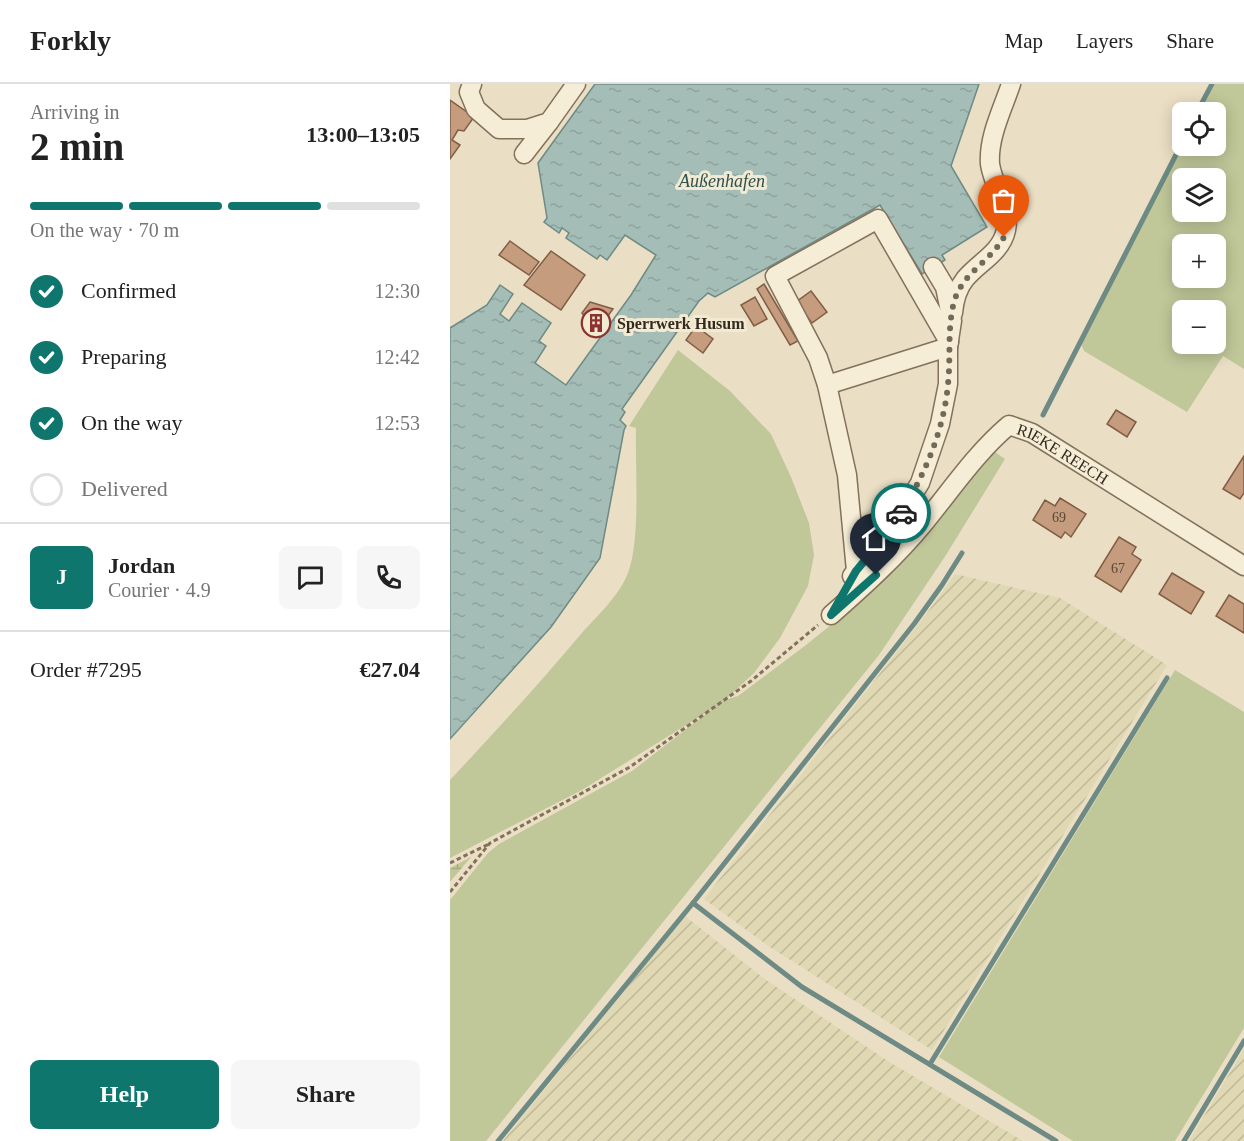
<!DOCTYPE html>
<meta charset="utf-8">
<style>
:root{--surface:#fff;--page:#f6f6f6;--text:#222;--muted:#767676;--line:#e0e0e0;--accent:#0f766e}
body{margin:0;font-family:"Times New Roman",serif;background:var(--page);color:var(--text);height:100vh;display:flex;flex-direction:column;font-size:22px;white-space:nowrap}
*{box-sizing:border-box;margin:0}
p{font-size:20px;color:var(--muted)}
.icon{flex:none;width:33px;height:33px;fill:none;stroke:currentColor;stroke-width:2;stroke-linecap:round;stroke-linejoin:round}
.map{position:relative;flex:1;overflow:hidden}
.panel{display:flex;flex-direction:column;background:var(--surface);width:450px}
.panel>*{flex:none}
.controls{position:absolute;left:722px;top:18px;display:grid;gap:12px}
.controls a{display:grid;place-items:center;width:54px;height:54px;border-radius:9px;background:var(--surface);box-shadow:0 3px 15px #0003;font-size:30px}
.pin{position:absolute;display:grid;place-items:center;width:51px;height:51px;color:#fff;margin:-62px -26px;border-radius:50% 50% 50% 0;rotate:-45deg;box-shadow:0 0 6px #0007}
.pin .icon{rotate:45deg}
.courier{position:absolute;display:grid;place-items:center;width:60px;height:60px;margin:-30px;border:4px solid #0f766e;border-radius:50%;background:#fff;color:#222;box-shadow:0 2px 8px #0007}
.headline em{font-style:normal;font-weight:700}
.headline div{display:flex;flex-direction:column-reverse}
.headline{display:flex;align-items:center;justify-content:space-between;height:102px;padding:0 30px}
h1{font-size:39px;font-weight:700;line-height:45px}
.bar{display:grid;grid-template-columns:repeat(4,1fr);gap:9px 6px;align-content:center;height:72px;padding:0 30px}
.bar i{height:8px;border-radius:4px;background:var(--line)}
.bar .on{background:var(--accent)}
.bar p{grid-column:span 4}
.line{display:flex;align-items:center;gap:15px;padding:0 30px;border-top:2px solid var(--line)}
.line div{flex:1}
.round{display:grid;place-items:center;flex:none;width:63px;height:63px;border-radius:9px;background:var(--page)}
ol{padding:0 30px;list-style:none}
li{display:flex;align-items:center;gap:18px;height:66px}
li p{margin-inline-start:auto}
li .icon{padding:6px;border-radius:50%;background:var(--accent);color:#fff;stroke-width:4}
li:last-child{color:var(--muted)}
li i{width:33px;height:33px;border:3px solid var(--line);border-radius:50%}
.primary-button{display:flex;gap:12px;margin-top:auto;padding:12px 30px}
.primary-button a{flex:1;height:69px;border-radius:9px;background:var(--accent);color:#fff;font-size:24px;font-weight:700;line-height:69px;text-align:center}
.primary-button a+a{background:var(--page);color:var(--text)}
header{display:flex;align-items:center;gap:36px;box-sizing:border-box;height:84px;padding:0 30px;background:var(--surface);border-bottom:2px solid var(--line)}
header strong{font-size:28px}
nav{display:flex;gap:33px;margin-inline-start:auto;font-size:21px}
main{display:flex;flex:1;min-height:0}
.map>svg:first-child{display:block}
</style>
<header>
<strong>Forkly</strong>
<nav><a>Map</a><a>Layers</a><a>Share</a></nav>
</header>
<main>
<section class="panel">
<div class="headline"><div><h1>2 min</h1><p>Arriving in</p></div><em>13:00–13:05</em></div>
<div class="bar"><i class="on"></i><i class="on"></i><i class="on"></i><i></i><p>On the way · 70 m</p></div>
<ol>
<li><svg class="icon" aria-label="check" viewBox="0 0 24 24"><path d="M5 12l5 5 9-10"/></svg>Confirmed<p>12:30</p></li>
<li><svg class="icon" aria-label="check" viewBox="0 0 24 24"><path d="M5 12l5 5 9-10"/></svg>Preparing<p>12:42</p></li>
<li><svg class="icon" aria-label="check" viewBox="0 0 24 24"><path d="M5 12l5 5 9-10"/></svg>On the way<p>12:53</p></li>
<li><i></i>Delivered</li>
</ol>
<div class="line" style="height:108px"><b class="round" style="background:var(--accent);color:#fff">J</b><div><b>Jordan</b><p>Courier · 4.9</p></div><a class="round"><svg class="icon" aria-label="chat" viewBox="0 0 24 24"><path d="M4 5h16v11H9l-5 4z"/></svg></a><a class="round"><svg class="icon" aria-label="phone" viewBox="0 0 24 24"><path d="M5 4h4l2 5-3 2q2 4 5 5l2-3 5 2v4C11 20 4 13 5 4z"/></svg></a></div>
<div class="line" style="height:78px"><div>Order #7295</div><b>€27.04</b></div>
<div class="primary-button"><a>Help</a><a>Share</a></div>
</section>
<div class="map">
<svg width="794" height="1057" viewBox="0 0 794 1057">
<defs>
<pattern id="farmland-furrows" width="10" height="10" patternUnits="userSpaceOnUse" patternTransform="scale(1.5)"><rect width="10" height="10" fill="#dfd8b2"/><path d="M-1 1l2-2M0 10L10 0M9 11l2-2" fill="none" stroke="#c0b999"/></pattern>
<pattern id="wetland-marsh" width="20" height="14" patternUnits="userSpaceOnUse" patternTransform="scale(1.5)"><rect width="20" height="14" fill="#c0c799"/><path d="M1 5h8M5 5V1M11 12h8M15 12V8" fill="none" stroke="#a6ab83"/></pattern>
<pattern id="water-ripples" width="26" height="14" patternUnits="userSpaceOnUse" patternTransform="scale(1.5)"><rect width="26" height="14" fill="#a5bdb7"/><path d="M2 4q2-2 4 0t4 0M15 11q2-2 4 0t4 0" fill="none" stroke="#8fa29d"/></pattern>
</defs>
<rect width="100%" height="100%" fill="#eadfc4"/>
<g fill="url(#farmland-furrows)">
<path d="M505,490l105,24 107,67 -235,385 -162,-103 -66,-48 223,-286z"/>
<path d="M235,832l81,64 125,83 132,78h-520z"/>
<path d="M794,965v92h-55z"/>
</g>
<g fill="#c0c799" fill-rule="evenodd">
<path d="M765,0h29v285l-21,-13 -36,56 -103,-61 -3,-7 102,-198h32v-34h-15zM765,94v34h-33v-34zM732,160h33v34h-33zM732,226h33v34h-33z"/>
<path d="M228,266l52,41 41,43 20,43 18,46 5,32 -6,31 -28,52 -26,35 -29,27 13,-4 68,-51 47,-38 139,-157 13,9 -59,96 -67,100 -393,486h-36v-241l38,-47 11,-9 133,-73 83,-64 -133,83 -132,68v-78c45,-48 89,-96 131,-146 16,-18 38,-38 47,-61 13,-35 7,-106 8,-145l-7,-2z"/>
<path d="M725,586l69,42v316l-69,113h-102l-134,-84z"/>
</g>
<path fill="url(#wetland-marsh)" d="M21,773l-21,25v-14z"/>
<path fill="url(#water-ripples)" stroke="#6d8a84" stroke-width="1.5" d="M145,0h384l-28,82 36,61 -45,28 3,5 -23,14 -42,-69 -165,92 -7,-4 -9,8 -77,108 3,3 -5,8 6,6 -2,4 -24,128 -49,69 -101,112v-411l37,-23 13,-20 13,9 -13,20 9,7 13,-18 29,20 -12,18 7,5 -11,17 31,22 65,-90 25,-40 -31,-20 -18,25 -7,-5 -3,4 -31,-21 3,-5 -7,-5 -3,5 -15,-11 3,-4 -9,-55z"/>
<g fill="none" stroke-linecap="round" stroke-linejoin="round">
<g stroke="#6d8a84" stroke-width="5">
<path d="M747,28l15,-28"/>
<path d="M593,331l139,-272"/>
<path d="M243,819l109,84 254,154"/>
<path d="M480,980l237,-386"/>
<path d="M48,1057l195,-238 221,-279 28,-39 20,-32"/>
<path d="M734,1057l60,-100"/>
</g>
</g>
<g fill="#c59c7d" stroke="#805d44" stroke-width="1.5">
<path d="M0,16l24,17 -10,14 -6,-1 -6,10 8,5 -10,14z"/>
<path d="M60,157l29,21 -10,13 -30,-20z"/>
<path d="M101,167l34,24 -24,35 -37,-25z"/>
<path d="M314,200l34,57 -8,4 -33,-56z"/>
<path d="M361,207l16,21 -15,11 -16,-21z"/>
<path d="M305,213l12,22 -13,7 -13,-21z"/>
<path d="M140,218l23,7 -17,23 -14,-19z"/>
<path d="M246,242l17,13 -10,14 -17,-13z"/>
<path d="M666,326l20,12 -9,15 -20,-13z"/>
<path d="M794,372v37l-4,6 -17,-10z"/>
<path d="M610,414l26,16 -15,23 -6,-5 -4,6 -28,-18 12,-20 10,6z"/>
<path d="M669,453l17,10 -4,7 9,6 -20,32 -26,-16z"/>
<path d="M722,489l32,19 -13,22 -32,-20z"/>
<path d="M779,511l15,9v29l-28,-17z"/>
</g>
<g fill="none" stroke-linecap="round" stroke-linejoin="round">
<g stroke="#83715c" stroke-width="21">
<g id="minor">
<path d="M22,0l-3,8 7,17 23,20h28l22,-7 27,-38"/>
<path d="M74,70l25,-32"/>
<path d="M503,229c1,-12 4,-24 12,-34 14,-17 36,-26 41,-49 5,-22 -13,-44 -16,-66 -2,-27 13,-56 21,-80"/>
<path d="M377,301l121,-38"/>
<path d="M406,487l-9,-96 -20,-90 -9,-27 -43,-82 103,-57 71,123"/>
<path d="M402,492l39,-47 29,-46 20,-59 8,-40v-37l4,-26 -7,-34 -12,-20"/>
<path id="s1" d="M381,531c33,-29 65,-58 93,-92 28,-34 51,-69 85,-98l23,8 212,133"/>
</g>
</g>
<g stroke="#83715c" stroke-width="3" stroke-dasharray="4.5 3" stroke-linecap="butt">
<path d="M0,779l39,-19"/>
<path d="M0,808l40,-49 140,-76 121,-86 67,-56"/>
</g>
<use href="#minor" stroke="#f5edd6" stroke-width="18"/>
</g>
<g fill="none" stroke-linecap="round" stroke-linejoin="round">
<path stroke="#746959" stroke-width="6" stroke-dasharray="0 10.8" d="M451,429c24,-39 43,-83 47,-129 3,-27 -1,-55 6,-82 8,-29 36,-40 50,-65"/>
<path stroke="#0f766e" stroke-width="8" d="M426,491l-45,40 25,-44 35,-42 10,-16"/>
</g>
<defs>
<g id="building-ring" transform="scale(1.5)"><circle r="9.5" fill="#f2ead3" stroke="#8c3331" stroke-width="1.5"/><path d="M-4-6H4V6H1V3H-1V6H-4ZM-2.5-4.3h1.7v1.8h-1.7ZM.8-4.3h1.7v1.8H.8ZM-2.5-1h1.7V.8h-1.7ZM.8-1h1.7V.8H.8Z" fill="#8c3331"/></g>
</defs>
<g fill-rule="evenodd">
<use href="#building-ring" x="146" y="239"/>
</g>
<g text-anchor="middle" dominant-baseline="central" stroke-width="6" stroke-linejoin="round" paint-order="stroke">
<g font-size="14" fill="#584636">
<text x="609" y="433">69</text>
<text x="668" y="484">67</text>
</g>
<g font-size="16" font-weight="bold" fill="#34291f" stroke="#f2ead3" text-anchor="start">
<text x="167" y="239">Sperrwerk Husum</text>
</g>
<g font-size="16" fill="#34291f" stroke="#f2ead3">
<text stroke="none"><textPath href="#s1" startOffset="322">RIEKE REECH</textPath></text>
</g>
<g font-size="18" font-style="italic" fill="#2f5251" stroke="#f2ead3">
<text x="272" y="97">Außenhafen</text>
</g>
</g>
</svg>
<div class="controls">
<a><svg class="icon" aria-label="locate" viewBox="0 0 24 24"><circle cx="12" cy="12" r="6"/><path d="M12 2v4M12 18v4M2 12h4M18 12h4"/></svg></a>
<a><svg class="icon" aria-label="layers" viewBox="0 0 24 24"><path d="M12 4l9 5-9 5-9-5zM3 14l9 5 9-5"/></svg></a>
<a>+</a>
<a>−</a>
</div>
<div class="pin" style="left:554px;top:153px;background:#ea580c"><svg class="icon" aria-label="bag" viewBox="0 0 24 24"><path d="M5 8h14l-1 12H6zM9 8a3 3 0 0 1 6 0"/></svg></div>
<div class="pin" style="left:426px;top:491px;background:#1f2937"><svg class="icon" aria-label="home" viewBox="0 0 24 24"><path d="M3 11l9-7 9 7M6 9v11h12V9"/></svg></div>
<div class="courier" style="left:451px;top:429px"><svg class="icon" aria-label="car" viewBox="0 0 24 24"><path d="M5 17H2v-5l4-1 3-4h7l3 4 3 1v5h-3M9 17h6M6 11h13"/><circle cx="7" cy="17" r="2"/><circle cx="17" cy="17" r="2"/></svg></div>
</div>
</main>
